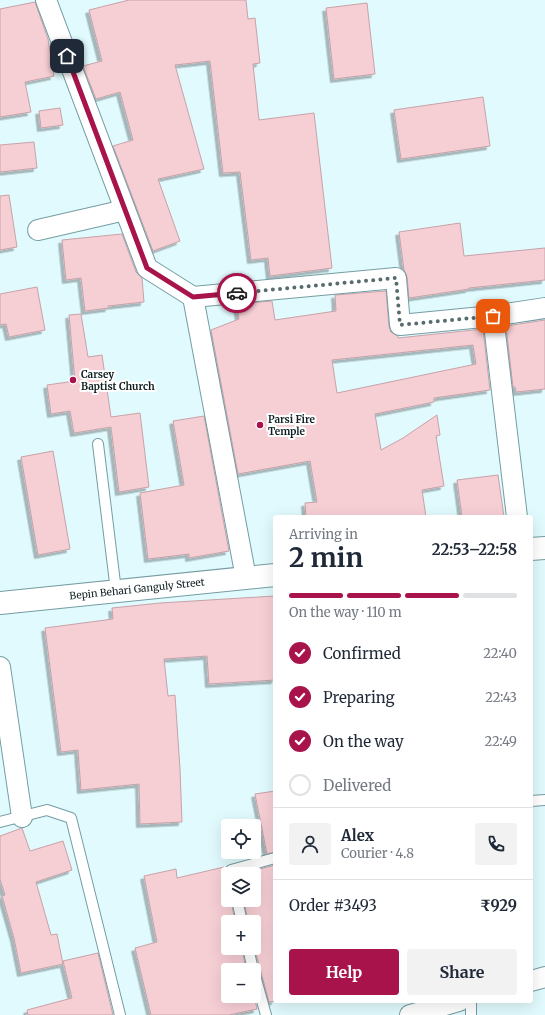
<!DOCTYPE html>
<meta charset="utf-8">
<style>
:root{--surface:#fff;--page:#f2f2f3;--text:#1f2937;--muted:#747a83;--line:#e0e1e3;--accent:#a7134a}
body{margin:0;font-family:Merriweather,serif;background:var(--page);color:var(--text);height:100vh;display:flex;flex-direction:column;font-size:15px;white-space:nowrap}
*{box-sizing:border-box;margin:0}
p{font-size:13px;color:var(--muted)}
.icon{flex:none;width:22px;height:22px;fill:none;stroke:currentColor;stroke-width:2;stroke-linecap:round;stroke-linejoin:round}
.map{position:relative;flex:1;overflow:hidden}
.panel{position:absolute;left:273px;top:515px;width:260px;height:488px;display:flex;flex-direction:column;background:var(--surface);border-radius:4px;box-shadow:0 4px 16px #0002}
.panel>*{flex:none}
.fabs{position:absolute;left:221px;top:819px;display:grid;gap:8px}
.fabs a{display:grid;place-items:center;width:40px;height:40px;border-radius:4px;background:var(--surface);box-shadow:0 4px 16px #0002;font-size:20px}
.pin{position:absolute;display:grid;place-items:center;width:34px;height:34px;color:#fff;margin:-17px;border-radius:8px;box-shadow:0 2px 6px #0006}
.courier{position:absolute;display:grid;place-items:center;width:40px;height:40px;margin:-20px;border:3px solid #a7134a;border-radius:50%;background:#fff;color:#222;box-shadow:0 1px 5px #0007}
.summary em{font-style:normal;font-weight:700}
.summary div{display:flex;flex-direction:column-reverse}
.summary{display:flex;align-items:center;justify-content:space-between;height:68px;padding:0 16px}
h1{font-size:26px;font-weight:700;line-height:30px}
.bar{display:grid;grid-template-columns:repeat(4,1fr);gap:6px 4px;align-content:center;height:48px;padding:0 16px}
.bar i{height:5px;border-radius:3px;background:var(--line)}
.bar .selected{background:var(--accent)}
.bar p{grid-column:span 4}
.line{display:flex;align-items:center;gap:10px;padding:0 16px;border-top:1px solid var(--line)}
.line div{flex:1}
.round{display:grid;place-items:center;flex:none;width:42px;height:42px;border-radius:4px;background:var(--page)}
ol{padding:0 16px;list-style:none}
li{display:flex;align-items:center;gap:12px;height:44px}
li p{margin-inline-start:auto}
li .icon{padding:4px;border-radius:50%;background:var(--accent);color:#fff;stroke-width:4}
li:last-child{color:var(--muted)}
li i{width:22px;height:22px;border:2px solid var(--line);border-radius:50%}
.primary-button{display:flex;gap:8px;margin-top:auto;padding:8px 16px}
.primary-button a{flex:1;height:46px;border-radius:4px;background:var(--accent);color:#fff;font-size:16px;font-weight:700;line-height:46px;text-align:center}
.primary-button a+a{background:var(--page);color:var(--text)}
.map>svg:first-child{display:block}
</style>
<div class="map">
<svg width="545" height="1015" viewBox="0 0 545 1015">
<defs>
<filter id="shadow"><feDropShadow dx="-3.5" dy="3.5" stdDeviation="0" flood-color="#0004"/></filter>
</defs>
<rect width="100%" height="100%" fill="#e1fafd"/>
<g fill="#f6cfd5" stroke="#c7a2a8" fill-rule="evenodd" filter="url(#shadow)">
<path d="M129,0h117l2,19 7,-1 5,45 -7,1 6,56 55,-7 18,155 -62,8 -2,-18 -17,2 -11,-88 -17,1 -13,-112 -35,4 29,104 -46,10 22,62 -27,10 -40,-105 20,-6 -13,-48 -24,7 -13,-33 19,-5 -13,-51z"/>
<path d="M35,2l13,37 6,37 -29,6 6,30 -31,5v-108z"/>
<path d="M367,3l8,71 -41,5 -8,-71z"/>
<path d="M483,97l7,49 -89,13 -7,-49z"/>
<path d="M60,108l3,17 -22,3 -2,-17z"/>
<path d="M34,142l3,26 -37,4v-27z"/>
<path d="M9,195l8,52 -17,3v-54z"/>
<path d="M460,223l4,33 81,-8v32l-76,8v1l-60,9 -2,-21 -3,-7 -5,-38z"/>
<path d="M122,234l14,38 6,6 2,24 -36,4 1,2 -24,3 -4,-33 -15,2 -4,-40z"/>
<path d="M37,287l8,43 -36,7 -3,-13 -6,1v-31z"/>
<path d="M386,291l3,35 2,6 7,4v2l85,-9 7,61 -56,8v4l-59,12 6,36 22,-12 34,-23 3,20 -4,1 8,50 -22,4 4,27h-120l-1,-14 12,-1 -7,-41 -72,13 -27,-144 28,-11 -2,-15 35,-3 3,19 61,-9 -1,-16zM473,345l3,19 -139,29 -5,-33z"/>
<path d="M81,314l7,43 14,-2 9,62 29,-4 9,74 -30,5 -8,-65 -37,6 -4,-22 -19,3 -4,-29 28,-4 -6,-66z"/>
<path d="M545,320v69l-29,3 -1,-5h-2l-7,-61z"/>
<path d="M204,416l25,135 -40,7v-4l-41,5 -8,-66 44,-8 -11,-64z"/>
<path d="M53,451l17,98 -32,6 -17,-98z"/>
<path d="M498,475l6,42h-42l-5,-37z"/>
<path d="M275,596v84l-66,4 -2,-28 -43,3 4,37 7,-1 5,74 2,53 -42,2 -1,-40 -58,6 -3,-40 -17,2 -16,-124 68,-9 -1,-11 48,-5z"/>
<path d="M275,791v61l-8,2 -12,-60z"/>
<path d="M22,828l8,23 33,-10 9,29 -36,12 15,53 6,-1 6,30 -42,9 -7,-35 -12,-42 3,-1 -5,-16v-43z"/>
<path d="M275,865v136l-6,1 -15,-56v-24h-6l-4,-22h10v-26h-13z"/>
<path d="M224,867l2,9 2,3v21h3l4,22h-7v26h14l4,22h-18v26h26l3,13 -28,6h-78l-16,-67 22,-6 -13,-66 32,-7 1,9z"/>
<path d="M98,953l15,62h-85l-1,-5 45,-12 -9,-37z"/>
</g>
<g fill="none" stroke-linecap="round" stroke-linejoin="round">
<g stroke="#759da3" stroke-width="12">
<g id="lane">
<path d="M98,444l18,147"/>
<path d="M531,801l14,-1"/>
<path d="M0,822l47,-12 24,8 49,197"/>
<path d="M232,874l-1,-4 44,-12"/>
<path d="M237,900l5,22"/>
<path d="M248,948l5,22"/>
<path d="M254,972l12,43"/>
<path d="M471,1015v-14"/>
</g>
</g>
<g stroke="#759da3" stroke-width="22">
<g id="street">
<path d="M46,0l101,268 46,29 203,-19 4,47 93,-9 52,-8"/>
<path d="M38,230l87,-20"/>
<path d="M193,297l53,281"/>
<path d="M493,316l24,201"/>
<path d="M0,667l22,150"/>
<path d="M531,981l14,-4"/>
<path d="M410,1015l49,-14"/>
</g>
</g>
<g stroke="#759da3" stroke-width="24">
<g id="secondary">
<path d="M531,549l14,-1"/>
<path d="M0,603l275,-28"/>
</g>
</g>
<use href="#lane" stroke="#fff" stroke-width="10"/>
<use href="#street" stroke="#fff" stroke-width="20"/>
<use href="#secondary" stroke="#fff" stroke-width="22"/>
</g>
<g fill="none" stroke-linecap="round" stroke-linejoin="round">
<path stroke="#586c6e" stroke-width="4" stroke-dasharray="0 7.2" d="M237,293l159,-15 4,47 93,-9"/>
<path stroke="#a7134a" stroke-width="5" d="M67,56l80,212 46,29 44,-4"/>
</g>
<g fill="#a7134a" stroke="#fff" stroke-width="1.5">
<circle cx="73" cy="380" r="4"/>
<circle cx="260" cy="425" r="4"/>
</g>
<g text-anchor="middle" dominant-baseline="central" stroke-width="4" stroke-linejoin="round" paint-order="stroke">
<g font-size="10" font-weight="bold" fill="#0f1f21" stroke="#fff" text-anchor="start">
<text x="81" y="374">Carsey<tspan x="81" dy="12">Baptist Church</tspan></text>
<text x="268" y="419">Parsi Fire<tspan x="268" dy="12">Temple</tspan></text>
</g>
<g font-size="10" fill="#0f1f21" stroke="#fff">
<text transform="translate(137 589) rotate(-6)">Bepin Behari Ganguly Street</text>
</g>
</g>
</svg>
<div class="fabs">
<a><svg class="icon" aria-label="locate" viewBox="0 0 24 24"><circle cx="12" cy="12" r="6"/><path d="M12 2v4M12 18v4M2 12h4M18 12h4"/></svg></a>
<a><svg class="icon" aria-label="layers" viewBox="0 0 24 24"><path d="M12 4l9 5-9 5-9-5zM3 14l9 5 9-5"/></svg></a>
<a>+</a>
<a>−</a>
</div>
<div class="pin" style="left:493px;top:316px;background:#ea580c"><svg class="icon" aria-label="bag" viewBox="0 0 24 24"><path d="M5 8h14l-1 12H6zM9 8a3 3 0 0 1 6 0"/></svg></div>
<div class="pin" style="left:67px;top:56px;background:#1f2937"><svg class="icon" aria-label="home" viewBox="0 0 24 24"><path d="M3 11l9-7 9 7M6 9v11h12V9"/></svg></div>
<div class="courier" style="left:237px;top:293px"><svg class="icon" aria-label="car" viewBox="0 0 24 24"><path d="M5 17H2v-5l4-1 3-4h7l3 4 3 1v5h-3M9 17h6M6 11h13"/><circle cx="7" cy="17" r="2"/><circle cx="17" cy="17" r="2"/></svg></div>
<section class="panel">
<div class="summary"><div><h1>2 min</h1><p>Arriving in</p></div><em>22:53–22:58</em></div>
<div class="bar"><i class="selected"></i><i class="selected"></i><i class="selected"></i><i></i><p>On the way · 110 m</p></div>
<ol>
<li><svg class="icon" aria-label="check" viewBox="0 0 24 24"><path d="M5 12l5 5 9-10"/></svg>Confirmed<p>22:40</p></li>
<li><svg class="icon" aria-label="check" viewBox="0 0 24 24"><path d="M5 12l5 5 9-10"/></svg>Preparing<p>22:43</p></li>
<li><svg class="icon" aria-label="check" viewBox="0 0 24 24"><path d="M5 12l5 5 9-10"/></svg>On the way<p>22:49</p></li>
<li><i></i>Delivered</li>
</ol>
<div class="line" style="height:72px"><a class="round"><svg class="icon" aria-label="person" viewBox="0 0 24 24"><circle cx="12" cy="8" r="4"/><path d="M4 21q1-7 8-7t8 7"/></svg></a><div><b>Alex</b><p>Courier · 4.8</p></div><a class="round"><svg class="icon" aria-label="phone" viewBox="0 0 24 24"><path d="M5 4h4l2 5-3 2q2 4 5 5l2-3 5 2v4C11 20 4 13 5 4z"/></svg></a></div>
<div class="line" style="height:52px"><div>Order #3493</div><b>₹929</b></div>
<div class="primary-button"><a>Help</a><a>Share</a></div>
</section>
</div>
